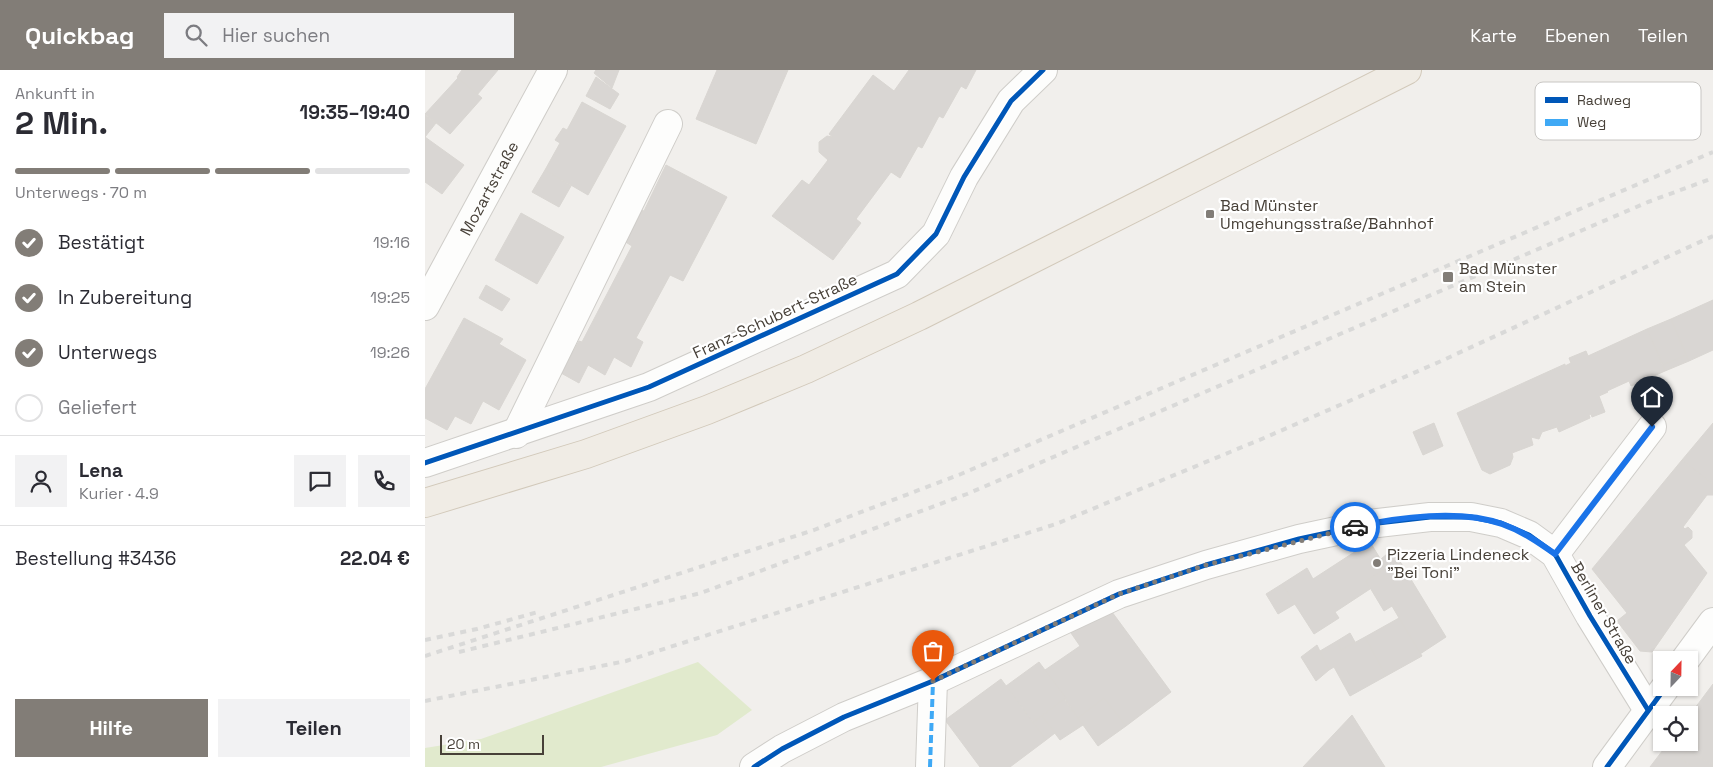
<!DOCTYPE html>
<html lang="de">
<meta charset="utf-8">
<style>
:root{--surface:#fff;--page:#f2f2f3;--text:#2b2b33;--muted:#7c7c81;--line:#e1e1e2;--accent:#827d77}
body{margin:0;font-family:"Space Grotesk",sans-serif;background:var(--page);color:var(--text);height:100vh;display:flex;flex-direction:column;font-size:19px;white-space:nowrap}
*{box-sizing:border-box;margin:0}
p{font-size:16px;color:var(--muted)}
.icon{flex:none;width:28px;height:28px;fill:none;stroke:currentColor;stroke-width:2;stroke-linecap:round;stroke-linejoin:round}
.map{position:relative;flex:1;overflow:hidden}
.sheet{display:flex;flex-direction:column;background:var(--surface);width:425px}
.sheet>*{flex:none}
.needle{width:32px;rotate:22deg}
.tools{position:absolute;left:1228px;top:581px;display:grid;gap:10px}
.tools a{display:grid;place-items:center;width:45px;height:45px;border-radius:0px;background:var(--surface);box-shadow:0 1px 4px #0004;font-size:25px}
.scale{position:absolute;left:15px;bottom:12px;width:104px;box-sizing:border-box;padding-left:5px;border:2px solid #474038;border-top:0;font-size:14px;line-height:18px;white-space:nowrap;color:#474038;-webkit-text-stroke:4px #fff;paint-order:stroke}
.pin{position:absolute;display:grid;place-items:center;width:42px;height:42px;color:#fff;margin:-51px -21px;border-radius:50% 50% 50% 0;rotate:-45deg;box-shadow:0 0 5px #0007}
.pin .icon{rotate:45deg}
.courier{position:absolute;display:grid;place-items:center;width:50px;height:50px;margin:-25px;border:4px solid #1a73e8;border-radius:50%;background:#fff;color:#222;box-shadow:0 1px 6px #0007}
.headline em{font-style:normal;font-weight:800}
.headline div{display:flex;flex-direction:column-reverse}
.headline{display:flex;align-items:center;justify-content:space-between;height:85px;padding:0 15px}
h1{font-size:32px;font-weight:800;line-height:38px}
.bar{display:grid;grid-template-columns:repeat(4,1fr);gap:8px 5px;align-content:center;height:60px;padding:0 15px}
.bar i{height:6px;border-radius:4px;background:var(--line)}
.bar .selected{background:var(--accent)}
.bar p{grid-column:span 4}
.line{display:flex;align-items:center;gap:12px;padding:0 15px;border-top:1px solid var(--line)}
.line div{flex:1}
.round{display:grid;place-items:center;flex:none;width:52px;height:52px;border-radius:0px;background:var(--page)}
ol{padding:0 15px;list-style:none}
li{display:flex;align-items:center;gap:15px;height:55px}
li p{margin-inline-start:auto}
li .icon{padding:5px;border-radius:50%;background:var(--accent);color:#fff;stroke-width:4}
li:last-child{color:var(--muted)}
li i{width:28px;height:28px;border:2px solid var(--line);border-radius:50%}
.action{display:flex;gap:10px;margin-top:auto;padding:10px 15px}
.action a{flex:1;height:58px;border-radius:0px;background:var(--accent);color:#fff;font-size:20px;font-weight:800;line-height:58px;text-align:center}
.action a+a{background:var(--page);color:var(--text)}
header{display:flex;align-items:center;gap:30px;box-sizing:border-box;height:70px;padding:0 25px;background:var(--accent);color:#fff}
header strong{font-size:24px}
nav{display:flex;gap:28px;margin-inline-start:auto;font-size:18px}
.search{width:350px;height:45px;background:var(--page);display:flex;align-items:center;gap:12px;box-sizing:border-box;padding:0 18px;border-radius:0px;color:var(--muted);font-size:19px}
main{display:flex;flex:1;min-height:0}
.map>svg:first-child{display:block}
</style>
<header>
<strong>Quickbag</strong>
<div class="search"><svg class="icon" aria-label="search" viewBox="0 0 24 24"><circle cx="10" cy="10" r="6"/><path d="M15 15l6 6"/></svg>Hier suchen</div>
<nav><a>Karte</a><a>Ebenen</a><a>Teilen</a></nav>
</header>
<main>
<section class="sheet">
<div class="headline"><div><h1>2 Min.</h1><p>Ankunft in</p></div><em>19:35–19:40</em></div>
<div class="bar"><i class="selected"></i><i class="selected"></i><i class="selected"></i><i></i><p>Unterwegs · 70 m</p></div>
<ol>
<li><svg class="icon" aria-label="check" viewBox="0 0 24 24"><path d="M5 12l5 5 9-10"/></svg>Bestätigt<p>19:16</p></li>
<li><svg class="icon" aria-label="check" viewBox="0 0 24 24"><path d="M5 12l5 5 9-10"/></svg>In Zubereitung<p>19:25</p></li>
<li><svg class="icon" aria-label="check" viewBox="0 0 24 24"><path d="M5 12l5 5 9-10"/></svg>Unterwegs<p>19:26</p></li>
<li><i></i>Geliefert</li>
</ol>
<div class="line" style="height:90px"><a class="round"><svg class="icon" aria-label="person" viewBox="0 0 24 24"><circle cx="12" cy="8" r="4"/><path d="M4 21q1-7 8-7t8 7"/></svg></a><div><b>Lena</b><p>Kurier · 4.9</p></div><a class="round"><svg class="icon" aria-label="chat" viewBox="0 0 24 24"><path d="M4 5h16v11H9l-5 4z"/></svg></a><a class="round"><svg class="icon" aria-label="phone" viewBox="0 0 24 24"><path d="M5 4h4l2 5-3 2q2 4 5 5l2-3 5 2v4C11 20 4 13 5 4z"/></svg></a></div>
<div class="line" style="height:65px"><div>Bestellung #3436</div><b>22.04 €</b></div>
<div class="action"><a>Hilfe</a><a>Teilen</a></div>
</section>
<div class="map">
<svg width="1288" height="697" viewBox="0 0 1288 697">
<rect width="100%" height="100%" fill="#f1efec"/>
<path fill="#e1eacd" d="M273,592l54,48 -35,25 -116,32h-176v-19l56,-9z"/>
<g fill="#d9d6d3" stroke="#d9d6d2">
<path d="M37,0h36l-21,25 -20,-18z"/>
<path d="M171,0h23l-7,18 -18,-15z"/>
<path d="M292,0h71l-32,74 -60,-25z"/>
<path d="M484,0h67l-10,19 -5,-3 -18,32 -4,-2 -17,32 -4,-2 -18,32 -9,-6 -35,47 5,4 -28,37 -61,-44 30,-36 7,5 19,-25 -9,-8v-10l8,-6 6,1 -4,-3 44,-59 21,16z"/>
<path d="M171,7l23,17 -9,15 -24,-13z"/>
<path d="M33,8l24,20 -32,36 -25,-20z"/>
<path d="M157,32l44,24 -38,69 -43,-25 15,-27 -5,-3 8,-12 4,2z"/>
<path d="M0,45l11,8 -11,14z"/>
<path d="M0,67l39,28 -22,29 -17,-12z"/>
<path d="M241,95l61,32 -44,84 -13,-6 -34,63 7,4 -12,25 -17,-10 -9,18 -17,-10 -9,18 -18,-10 18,-32 3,1 50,-96 -8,-5 16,-31 4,1z"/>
<path d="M120,100l26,16 -12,21 -27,-15z"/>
<path d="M96,143l43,24 -27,47 -42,-24z"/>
<path d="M61,215l24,14 -8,12 -23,-13z"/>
<path d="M1288,230v50l-24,11 -18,-42z"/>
<path d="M39,248l39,21 -4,5 27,16 -27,50 -16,-9 -12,23 -16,-8 -8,14 -22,-12v-29z"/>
<path d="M1246,249l15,36 -23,10 -16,-36z"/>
<path d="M1222,259l18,42 -34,15 -2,-5 -22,10 1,1 -9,4 6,16 -13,5 -1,-3 -2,1 1,3 -31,14 -2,-5 -15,5 -3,7 -8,-2 2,8 -21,8 1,4 -3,8 -20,9 -8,-4 -25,-57 108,-49v2l6,-3 -2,-5 17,-7 2,5z"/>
<path d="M1261,285l3,6 -24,10 -2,-6z"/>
<path d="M1009,353l9,23 -20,9 -10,-23z"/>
<path d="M1288,353v61l-31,-24z"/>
<path d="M1257,390l31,24v11h-6l-24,32 2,2 3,-2 4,4v7l-8,7 23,28 -55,79 -12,-1 -23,-30 10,-8 -35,-44z"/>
<path d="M945,472l16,26 -20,13 4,8 -35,23 4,6 -25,16 -32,-50 25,-16 6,11z"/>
<path d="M968,479l8,14 -12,9 -8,-13z"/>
<path d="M976,493l45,74 -26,17 -28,-48 -8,5 -18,-30 20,-13 3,4z"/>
<path d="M857,514l13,20 -17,10 -12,-20z"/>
<path d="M687,542l59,80 -45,34 -22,-28 -26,20 -33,-48 35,-24 -9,-13 28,-19z"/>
<path d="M974,548l23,38 -36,20 -21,-39z"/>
<path d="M925,563l5,9 -14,8 -4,-9z"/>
<path d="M940,567l21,39 -36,20 -16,-29 -5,3 -9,-19 17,-10 4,9z"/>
<path d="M892,575l12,25 -13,11 -15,-24z"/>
<path d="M614,592l27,36 -33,24 -27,-36z"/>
<path d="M576,609l45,61 -36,27h-30l-35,-47z"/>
<path d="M1288,614v81l-25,-15 -6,9 -16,-13 2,-4h21v-26z"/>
<path d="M679,628l22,28 -28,20 -20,-28z"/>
<path d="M639,629l19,26 -23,15 -18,-24z"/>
<path d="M927,645l33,52h-82z"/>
<path d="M617,646l13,17 -9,7 -13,-18z"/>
<path d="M1241,676l16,13 11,8h-43z"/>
<path d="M1263,680l25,15v2h-20l-11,-8z"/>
</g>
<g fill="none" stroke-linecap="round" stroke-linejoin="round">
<g stroke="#cfcdc9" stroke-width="30">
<g id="minor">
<path id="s1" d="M0,236l128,-236"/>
<path d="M91,364l152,-310"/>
<path d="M0,393l224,-76 248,-113 39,-40 28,-57 47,-76 32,-31"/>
<path d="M1130,484l97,-127"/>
<path d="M1260,590l28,-38"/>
<path d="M329,697l28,-18 62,-32 89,-36 186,-87 87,-29 93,-26 70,-15 61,-7h41l30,6 28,12 26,19 35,62 58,94"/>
<path d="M505,697l3,-86"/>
<path d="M1182,697l58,-79"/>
</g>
</g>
<g stroke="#d2c9ba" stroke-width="30">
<path id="major" d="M0,433l161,-49 121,-44 99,-41 113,-53 488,-246"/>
</g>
<use href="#minor" stroke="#fdfdfc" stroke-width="28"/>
<use href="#major" stroke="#f0ece5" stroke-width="28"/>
<g stroke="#d9d9d8" stroke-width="4" stroke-dasharray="6 6" stroke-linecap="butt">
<path d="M0,570l52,-11 61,-17"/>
<path d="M34,582l242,-59 266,-99 681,-292 65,-24"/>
<path d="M0,586l389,-126 147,-56 752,-322"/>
<path d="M0,631l201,-40 430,-137 208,-86 175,-76 274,-126"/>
</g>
<path stroke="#3fa9f5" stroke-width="4" stroke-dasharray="8 4" stroke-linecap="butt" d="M505,697l3,-86"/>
<g stroke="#fff" stroke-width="8">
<g id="cycleway">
<path d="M0,393l224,-76 248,-113 39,-40 28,-57 47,-76 32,-31"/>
<path d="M329,697l28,-18 62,-32 89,-36 186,-87 87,-29 93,-26 70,-15 61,-7h41l30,6 28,12 26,19 35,62 58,94"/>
<path d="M1182,697l58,-79"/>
</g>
</g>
<use href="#cycleway" stroke="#0057b8" stroke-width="5"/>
</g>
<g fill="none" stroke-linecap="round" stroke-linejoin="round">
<path stroke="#827d77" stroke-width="5" stroke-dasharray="0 9" d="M508,611l186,-87 87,-29 149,-38"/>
<path stroke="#1a73e8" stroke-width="6" d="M930,457c43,-10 106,-18 147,-3 20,7 36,18 53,30l97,-127"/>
</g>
<g fill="#827d77" stroke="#fff" stroke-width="2">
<rect x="780" y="139" width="10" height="10" rx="2.5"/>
<rect x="1017" y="201" width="12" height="12" rx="2.5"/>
<circle cx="952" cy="493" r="5"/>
</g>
<g text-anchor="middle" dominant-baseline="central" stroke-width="4.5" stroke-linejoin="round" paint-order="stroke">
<g font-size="16" fill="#474038" stroke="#fff">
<text stroke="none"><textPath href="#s1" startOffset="134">Mozartstraße</textPath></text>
<text transform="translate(350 246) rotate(-25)">Franz-Schubert-Straße</text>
<text transform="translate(1179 543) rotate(60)">Berliner Straße</text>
</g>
<g font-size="16" fill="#474038" stroke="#fff" text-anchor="start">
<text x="795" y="135">Bad Münster<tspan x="795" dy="18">Umgehungsstraße/Bahnhof</tspan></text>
<text x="1034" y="198">Bad Münster<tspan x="1034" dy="18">am Stein</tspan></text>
<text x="962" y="484">Pizzeria Lindeneck<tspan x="962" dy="18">"Bei Toni"</tspan></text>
</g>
</g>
<rect x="1110" y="12" width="166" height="58" rx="8" fill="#fff" stroke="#c8c6c3" stroke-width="1"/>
<rect x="1120" y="27" width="23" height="6" fill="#0057b8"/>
<rect x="1120" y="49" width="23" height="7" fill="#3fa9f5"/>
<g font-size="14" fill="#474038">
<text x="1152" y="35">Radweg</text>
<text x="1152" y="57">Weg</text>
</g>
</svg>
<div class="tools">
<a><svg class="needle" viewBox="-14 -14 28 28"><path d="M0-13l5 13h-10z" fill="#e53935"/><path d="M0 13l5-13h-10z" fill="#7c7c81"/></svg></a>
<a><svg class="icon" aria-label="locate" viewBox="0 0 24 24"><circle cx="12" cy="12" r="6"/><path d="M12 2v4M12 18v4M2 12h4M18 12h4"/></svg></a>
</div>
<div class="scale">20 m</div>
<div class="pin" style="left:508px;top:611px;background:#ea580c"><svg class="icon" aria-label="bag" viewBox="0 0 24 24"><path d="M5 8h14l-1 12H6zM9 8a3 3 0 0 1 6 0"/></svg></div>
<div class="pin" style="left:1227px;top:357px;background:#1f2937"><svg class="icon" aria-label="home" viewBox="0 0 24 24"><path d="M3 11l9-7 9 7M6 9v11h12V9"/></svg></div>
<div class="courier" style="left:930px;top:457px"><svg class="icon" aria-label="car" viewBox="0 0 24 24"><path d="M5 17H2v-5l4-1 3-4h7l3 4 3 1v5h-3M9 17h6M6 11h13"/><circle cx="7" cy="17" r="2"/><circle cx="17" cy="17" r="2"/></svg></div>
</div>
</main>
